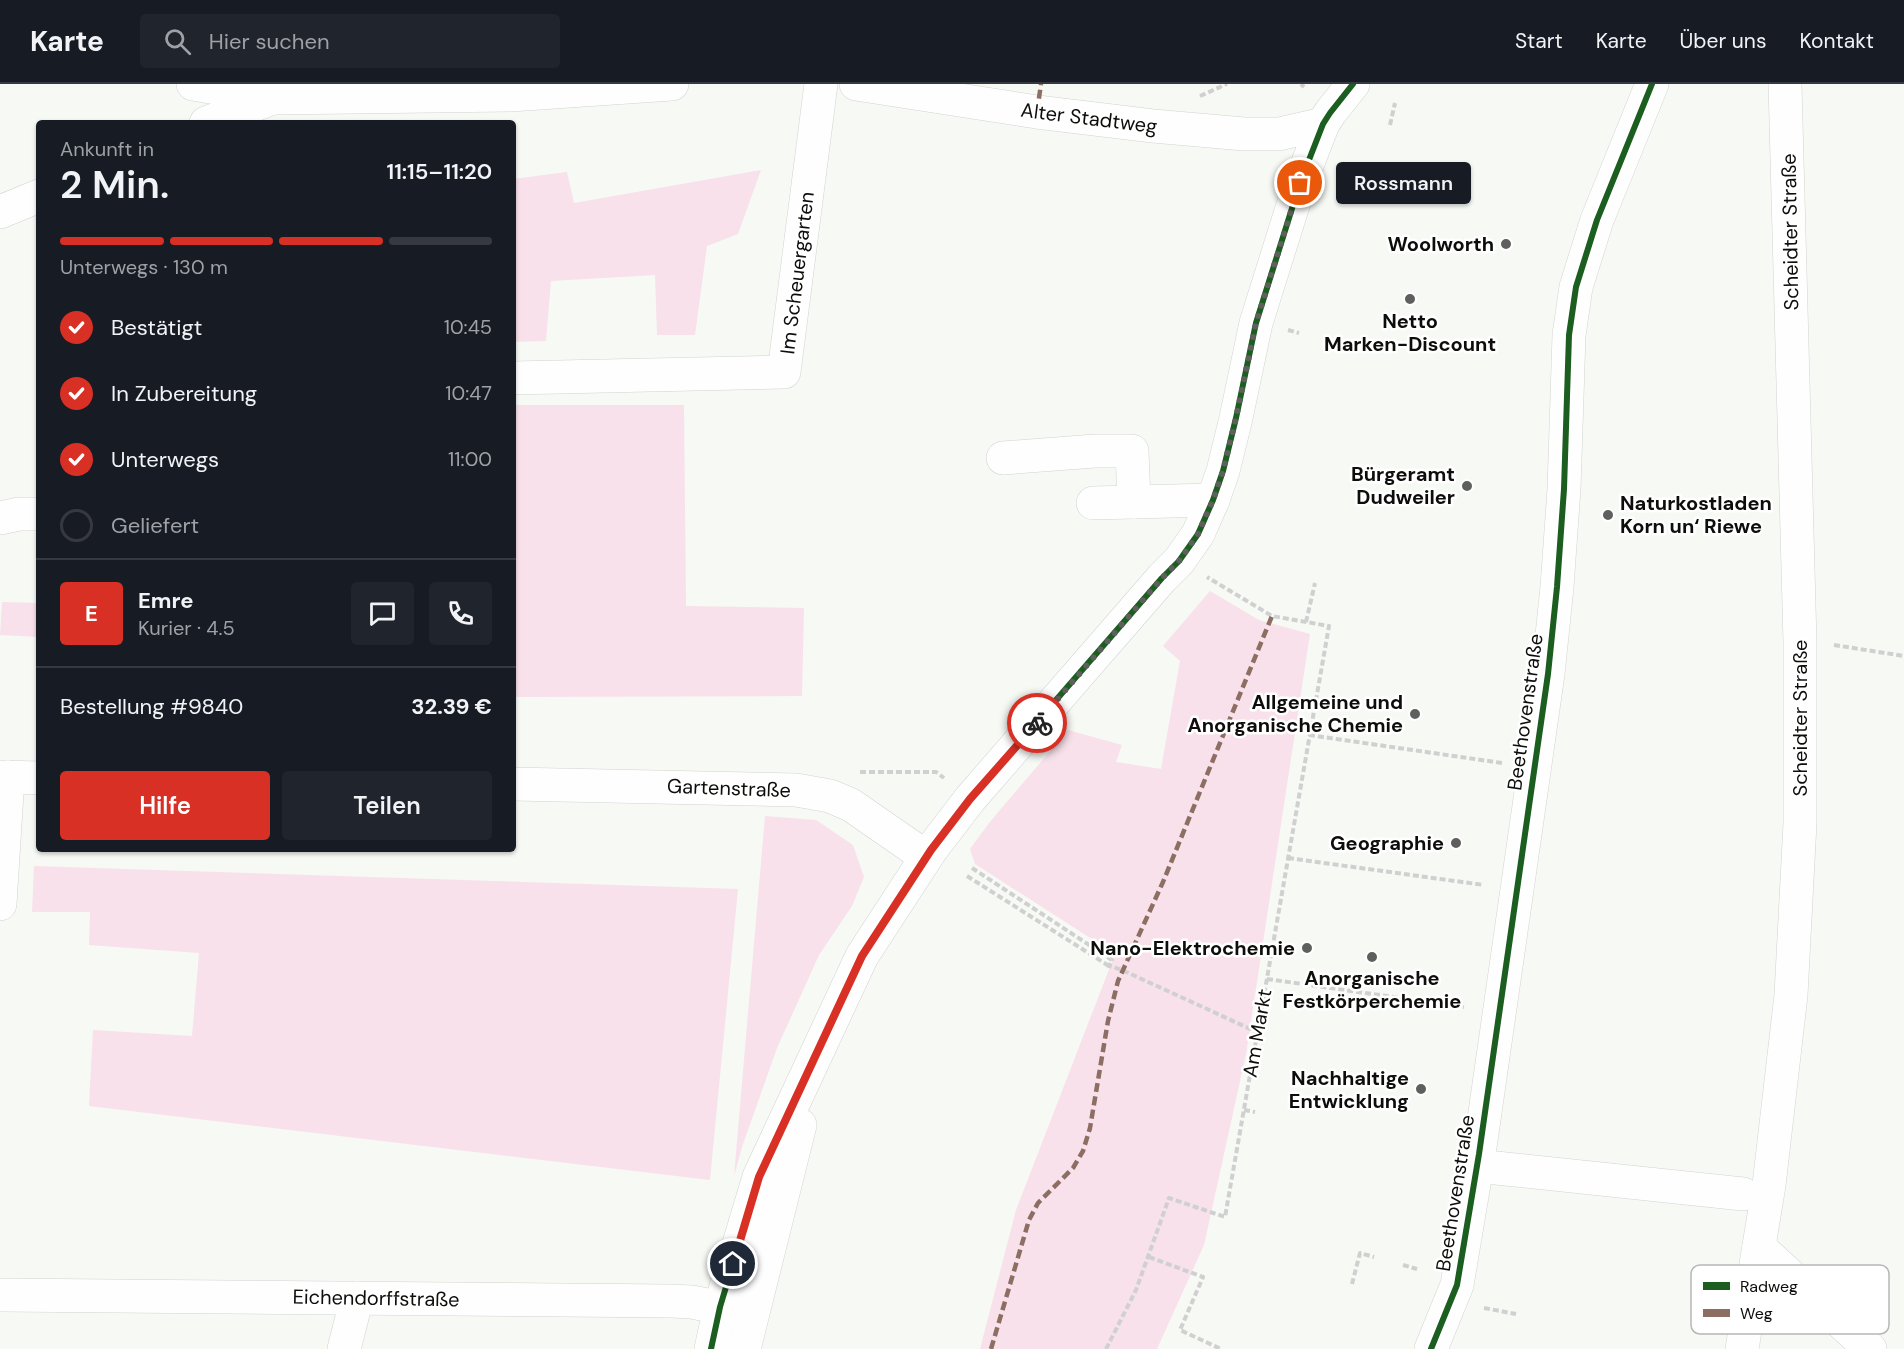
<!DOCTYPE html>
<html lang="de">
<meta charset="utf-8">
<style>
:root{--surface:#171b24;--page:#20242c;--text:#f1f3f6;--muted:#9ea1a6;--line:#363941;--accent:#d93025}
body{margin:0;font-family:"DM Sans",sans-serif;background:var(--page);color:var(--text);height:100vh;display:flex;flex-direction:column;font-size:22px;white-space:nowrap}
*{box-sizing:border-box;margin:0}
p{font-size:20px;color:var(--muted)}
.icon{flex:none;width:33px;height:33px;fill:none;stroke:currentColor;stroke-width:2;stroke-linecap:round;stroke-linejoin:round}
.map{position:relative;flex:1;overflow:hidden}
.details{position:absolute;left:36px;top:36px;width:480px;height:732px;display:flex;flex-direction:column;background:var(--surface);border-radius:6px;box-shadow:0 2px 4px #0004}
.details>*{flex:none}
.pin{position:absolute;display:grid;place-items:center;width:51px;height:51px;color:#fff;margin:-26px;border:3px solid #fff;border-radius:50%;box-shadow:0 2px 6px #0007}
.courier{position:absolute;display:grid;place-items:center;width:60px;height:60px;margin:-30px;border:4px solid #d93025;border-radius:50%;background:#fff;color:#222;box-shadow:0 2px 8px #0007}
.bubble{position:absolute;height:42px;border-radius:6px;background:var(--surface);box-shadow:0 2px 4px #0004;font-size:20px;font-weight:600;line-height:42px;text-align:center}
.headline em{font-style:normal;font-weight:600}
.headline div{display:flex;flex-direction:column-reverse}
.headline{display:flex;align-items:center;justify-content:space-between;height:102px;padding:0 24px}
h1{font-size:39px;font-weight:600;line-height:45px}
.bar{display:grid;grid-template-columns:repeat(4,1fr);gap:9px 6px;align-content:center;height:72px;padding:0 24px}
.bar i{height:8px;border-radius:4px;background:var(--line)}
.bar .on{background:var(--accent)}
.bar p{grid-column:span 4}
.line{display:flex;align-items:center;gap:15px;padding:0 24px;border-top:2px solid var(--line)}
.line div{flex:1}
.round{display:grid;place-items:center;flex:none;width:63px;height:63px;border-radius:6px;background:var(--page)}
ol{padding:0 24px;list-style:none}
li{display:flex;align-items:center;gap:18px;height:66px}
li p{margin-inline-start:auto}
li .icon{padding:6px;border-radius:50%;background:var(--accent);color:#fff;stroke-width:4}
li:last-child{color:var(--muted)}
li i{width:33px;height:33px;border:3px solid var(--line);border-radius:50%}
.primary-button{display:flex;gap:12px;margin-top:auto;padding:12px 24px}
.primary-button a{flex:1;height:69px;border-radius:6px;background:var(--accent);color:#fff;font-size:24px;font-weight:600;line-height:69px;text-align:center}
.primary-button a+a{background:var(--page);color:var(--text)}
header{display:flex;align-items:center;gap:36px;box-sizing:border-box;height:84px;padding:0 30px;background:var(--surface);border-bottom:2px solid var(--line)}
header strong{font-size:28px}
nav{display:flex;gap:33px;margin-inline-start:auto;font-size:21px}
.search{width:420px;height:54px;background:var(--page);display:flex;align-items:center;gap:15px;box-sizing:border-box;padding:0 21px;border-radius:6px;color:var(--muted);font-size:22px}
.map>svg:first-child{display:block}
</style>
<header>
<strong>Karte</strong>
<div class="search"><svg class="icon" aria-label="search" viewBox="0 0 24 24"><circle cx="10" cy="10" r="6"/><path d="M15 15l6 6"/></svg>Hier suchen</div>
<nav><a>Start</a><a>Karte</a><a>Über uns</a><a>Kontakt</a></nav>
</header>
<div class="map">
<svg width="1904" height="1265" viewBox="0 0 1904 1265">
<rect width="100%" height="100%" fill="#f7f9f5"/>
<g fill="#f8e1eb">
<path d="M761,86l-23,64 -31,12 -12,89h-38l-2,-60 -104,6 -5,60 -33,1v-163l54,-7 7,31z"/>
<path d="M513,321h171l2,201 118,2 -2,88 -289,1z"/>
<path d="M1210,507l49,29 51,14 -64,420 -42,191 -47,104h-177l36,-139 99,-256 -140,-90 -5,-15 19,-26 79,-93 54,15 -6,17 45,7 19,-108 -17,-15z"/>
<path d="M2,518l37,1v34l-39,-2z"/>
<path d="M765,732l51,4 37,25 11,32 -12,29 -33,49 -42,93 -35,99 -8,29z"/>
<path d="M34,782l704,23 -28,291 -621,-74 4,-76 99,6 7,-83 -110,-8 1,-33h-58z"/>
</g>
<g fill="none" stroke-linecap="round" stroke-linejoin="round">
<g stroke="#d2d4d0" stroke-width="34">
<g id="minor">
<path d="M193,0l82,14 235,-3 162,-11"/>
<path d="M856,0l181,28 116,14 91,8h35l44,-10"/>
<path d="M206,39l67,-25"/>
<path d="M0,128l39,-16"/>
<path d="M513,294l271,-6 37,-288"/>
<path d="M1003,374l92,-7h37l2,51"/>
<path d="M1093,419l120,-3"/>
<path d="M0,434l19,-4h20"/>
<path d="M0,693l39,1"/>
<path d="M513,700l283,6 34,6 21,9 75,52"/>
<path d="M0,820l8,-127"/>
<path d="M1477,1082l266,28"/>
<path d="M1759,1163l111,102"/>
<path d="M0,1211l671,6 21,1 59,12"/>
<path d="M344,1265l13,-51"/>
<path d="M711,1265l9,-42 39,-130 103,-221 69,-106 39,-51 192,-221 17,-17 19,-27 15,-34 10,-29 13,-53 20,-95 44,-140 23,-59 7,-11 23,-29"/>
<path d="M744,1265l56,-224"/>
<path d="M1431,1265l26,-64 22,-131 69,-480 9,-87 7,-98 5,-154 7,-48 21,-67 55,-136"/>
<path d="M1742,1265l27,-164 22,-190 9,-172v-180l-15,-559"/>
</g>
</g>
<g stroke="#d0d0d0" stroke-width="4" stroke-dasharray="6 3" stroke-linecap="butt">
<path d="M1301,0l3,3"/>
<path d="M1200,12l27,-12"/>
<path d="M1390,41l5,-22"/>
<path d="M1288,246l11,3"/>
<path d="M1306,538l9,-39"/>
<path d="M1834,561l70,11"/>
<path d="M1309,651l193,28"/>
<path d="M860,688h76l8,6"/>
<path d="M1288,774l196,27"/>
<path d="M972,784l140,92 -3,6 13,4 135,62"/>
<path d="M967,792l142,90"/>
<path d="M1267,895l197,28"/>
<path d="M1244,1026l11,2"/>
<path d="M1149,1173l54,20 -23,53 41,19"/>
<path d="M1403,1181l14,4"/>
<path d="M1352,1200l8,-31 14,4"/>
<path d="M1484,1224l32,6"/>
<path d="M1106,1265l30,-59 33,-92 56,19 104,-591 -57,-10 -65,-39"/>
</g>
<use href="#minor" stroke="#fefefe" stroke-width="33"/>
<g stroke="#8d6e63" stroke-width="4.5" stroke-dasharray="9 4.5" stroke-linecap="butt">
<path d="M1037,28l4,-28"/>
<path d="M991,1265l38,-129 9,-17 35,-35 10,-17 7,-23 18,-107 10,-40 45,-99 109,-266"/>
</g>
<g stroke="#fff" stroke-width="10">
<g id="cycleway">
<path d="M711,1265l9,-42 39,-130 103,-221 69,-106 39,-51 192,-221 17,-17 19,-27 15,-34 10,-29 13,-53 20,-95 44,-140 23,-59 7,-11 23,-29"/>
<path d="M1431,1265l26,-64 22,-131 69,-480 9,-87 7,-98 5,-154 7,-48 21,-67 55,-136"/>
</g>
</g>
<use href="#cycleway" stroke="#1b5e20" stroke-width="6"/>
</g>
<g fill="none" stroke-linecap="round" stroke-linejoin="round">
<path stroke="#5f605d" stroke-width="6" stroke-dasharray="0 10.8" d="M1037,639l125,-145 17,-17 19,-27 15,-34 10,-29 13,-53 20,-95 44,-140"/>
<path stroke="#d93025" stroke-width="8" d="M733,1180l26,-87 103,-221 69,-106 39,-51 67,-76"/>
</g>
<g fill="#5f605d" stroke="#fff" stroke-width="2">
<circle cx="1506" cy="160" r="6"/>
<circle cx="1410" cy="215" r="6"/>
<circle cx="1467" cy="402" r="6"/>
<circle cx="1608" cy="431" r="6"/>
<circle cx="1415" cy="630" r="6"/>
<circle cx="1456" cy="759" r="6"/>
<circle cx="1307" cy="864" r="6"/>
<circle cx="1372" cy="873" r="6"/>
<circle cx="1421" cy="1005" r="6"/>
</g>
<g text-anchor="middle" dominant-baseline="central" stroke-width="5" stroke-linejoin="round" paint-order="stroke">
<g font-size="20" fill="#0d0e0b" stroke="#fff">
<text transform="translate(1089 34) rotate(7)">Alter Stadtweg</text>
<text transform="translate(1790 148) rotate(-91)">Scheidter Straße</text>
<text transform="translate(797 189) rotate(-83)">Im Scheuergarten</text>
<text transform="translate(1525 628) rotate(-82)">Beethovenstraße</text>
<text transform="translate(1800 634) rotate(-90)">Scheidter Straße</text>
<text transform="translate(729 704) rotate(2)">Gartenstraße</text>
<text transform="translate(1257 949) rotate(-80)">Am Markt</text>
<text transform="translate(1455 1109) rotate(-81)">Beethovenstraße</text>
<text transform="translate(376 1214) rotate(1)">Eichendorffstraße</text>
</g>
<g font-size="20" font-weight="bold" fill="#0d0e0b" stroke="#fff" text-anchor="end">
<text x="1494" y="160">Woolworth</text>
<text x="1410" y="237" text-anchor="middle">Netto<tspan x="1410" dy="23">Marken-Discount</tspan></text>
<text x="1455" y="390">Bürgeramt<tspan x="1455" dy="23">Dudweiler</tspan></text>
<text x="1620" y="419" text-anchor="start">Naturkostladen<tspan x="1620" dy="23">Korn un‘ Riewe</tspan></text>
<text x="1403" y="618">Allgemeine und<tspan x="1403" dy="23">Anorganische Chemie</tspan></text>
<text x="1444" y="759">Geographie</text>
<text x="1295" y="864">Nano-Elektrochemie</text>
<text x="1372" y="894" text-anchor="middle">Anorganische<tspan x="1372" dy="23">Festkörperchemie</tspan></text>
<text x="1409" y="994">Nachhaltige<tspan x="1409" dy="23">Entwicklung</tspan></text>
</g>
</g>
<rect x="1691" y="1181" width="198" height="69" rx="9" fill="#fff" stroke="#b6b7b6" stroke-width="1.5"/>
<rect x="1703" y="1198" width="27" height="8" fill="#1b5e20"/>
<rect x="1703" y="1225" width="27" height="8" fill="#8d6e63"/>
<g font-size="16" fill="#0d0e0b">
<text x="1740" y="1208">Radweg</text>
<text x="1740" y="1235">Weg</text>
</g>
</svg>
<div class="pin" style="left:1300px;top:99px;background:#ea580c"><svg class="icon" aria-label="bag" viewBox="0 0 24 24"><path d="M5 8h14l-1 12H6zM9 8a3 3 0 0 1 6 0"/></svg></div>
<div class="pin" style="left:733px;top:1180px;background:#1f2937"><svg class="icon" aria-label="home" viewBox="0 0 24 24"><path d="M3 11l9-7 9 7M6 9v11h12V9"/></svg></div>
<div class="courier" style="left:1037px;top:639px"><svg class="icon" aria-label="bike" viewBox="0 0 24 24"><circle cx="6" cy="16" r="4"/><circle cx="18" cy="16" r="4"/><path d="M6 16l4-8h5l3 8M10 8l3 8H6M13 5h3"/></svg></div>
<div class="bubble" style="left:1336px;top:78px;width:135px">Rossmann</div>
<section class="details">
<div class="headline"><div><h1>2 Min.</h1><p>Ankunft in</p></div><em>11:15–11:20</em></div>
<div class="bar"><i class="on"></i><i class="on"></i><i class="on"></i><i></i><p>Unterwegs · 130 m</p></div>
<ol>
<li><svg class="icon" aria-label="check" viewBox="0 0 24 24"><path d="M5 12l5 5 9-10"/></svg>Bestätigt<p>10:45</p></li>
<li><svg class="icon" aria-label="check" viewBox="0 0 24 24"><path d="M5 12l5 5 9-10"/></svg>In Zubereitung<p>10:47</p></li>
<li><svg class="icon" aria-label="check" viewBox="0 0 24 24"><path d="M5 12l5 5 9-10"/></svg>Unterwegs<p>11:00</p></li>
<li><i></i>Geliefert</li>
</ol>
<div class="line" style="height:108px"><b class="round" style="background:var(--accent);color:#fff">E</b><div><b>Emre</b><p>Kurier · 4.5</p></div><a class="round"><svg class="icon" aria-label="chat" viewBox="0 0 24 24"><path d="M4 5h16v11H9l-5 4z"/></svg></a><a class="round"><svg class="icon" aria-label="phone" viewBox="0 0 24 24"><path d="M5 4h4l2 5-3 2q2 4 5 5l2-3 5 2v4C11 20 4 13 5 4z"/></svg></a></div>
<div class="line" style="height:78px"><div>Bestellung #9840</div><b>32.39 €</b></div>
<div class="primary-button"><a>Hilfe</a><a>Teilen</a></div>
</section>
</div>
